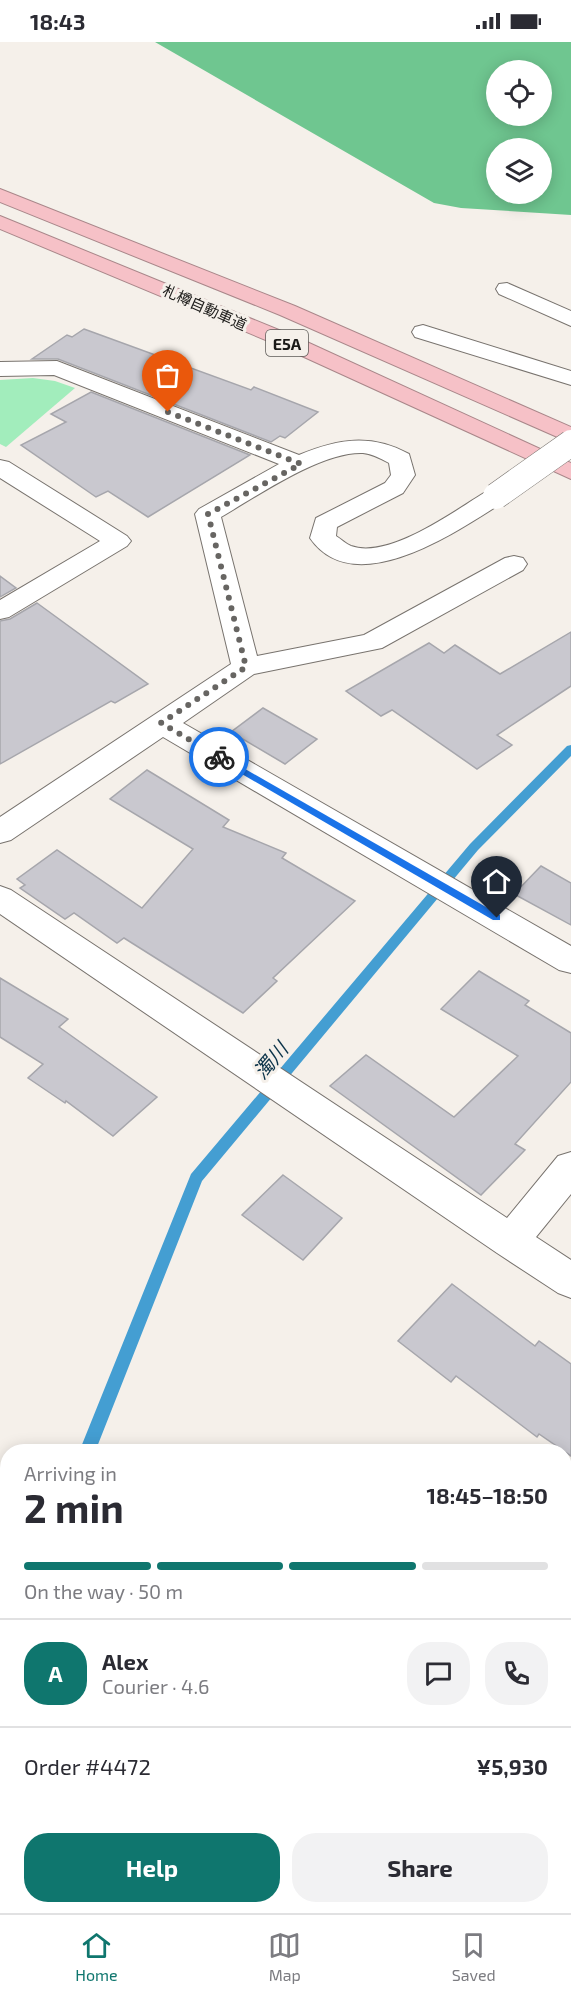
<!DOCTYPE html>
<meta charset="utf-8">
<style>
:root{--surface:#fff;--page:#f2f2f3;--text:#2b2b33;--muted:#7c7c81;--line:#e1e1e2;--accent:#0f766e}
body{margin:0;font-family:"Exo 2","Noto Sans JP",sans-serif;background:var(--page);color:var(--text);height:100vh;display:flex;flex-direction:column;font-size:22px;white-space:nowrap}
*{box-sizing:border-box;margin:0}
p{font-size:20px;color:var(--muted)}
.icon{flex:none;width:33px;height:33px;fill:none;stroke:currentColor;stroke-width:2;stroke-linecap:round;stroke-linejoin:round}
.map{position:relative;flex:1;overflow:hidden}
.side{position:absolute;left:0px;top:1402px;width:572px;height:470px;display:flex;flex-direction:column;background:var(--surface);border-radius:24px 24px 0 0;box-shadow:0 3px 15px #0003}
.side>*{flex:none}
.tools{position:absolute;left:486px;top:18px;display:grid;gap:12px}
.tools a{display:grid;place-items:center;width:66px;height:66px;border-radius:50%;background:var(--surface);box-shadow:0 3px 15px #0003;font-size:30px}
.pin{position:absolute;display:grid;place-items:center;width:51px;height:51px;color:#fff;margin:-62px -26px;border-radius:50% 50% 50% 0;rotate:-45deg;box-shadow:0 0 6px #0007}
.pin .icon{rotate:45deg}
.courier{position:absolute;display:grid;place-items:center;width:60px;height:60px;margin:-30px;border:4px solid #1a73e8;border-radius:50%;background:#fff;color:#222;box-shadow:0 2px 8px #0007}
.summary em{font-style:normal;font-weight:700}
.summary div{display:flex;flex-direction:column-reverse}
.summary{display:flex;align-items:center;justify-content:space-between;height:102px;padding:0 24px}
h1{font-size:39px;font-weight:700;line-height:45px}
.bar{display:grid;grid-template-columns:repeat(4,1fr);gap:9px 6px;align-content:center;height:72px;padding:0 24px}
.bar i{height:8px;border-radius:4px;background:var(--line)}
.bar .current{background:var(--accent)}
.bar p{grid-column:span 4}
.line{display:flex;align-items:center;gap:15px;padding:0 24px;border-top:2px solid var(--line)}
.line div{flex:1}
.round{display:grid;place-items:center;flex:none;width:63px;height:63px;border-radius:24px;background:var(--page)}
.action{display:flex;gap:12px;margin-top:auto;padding:12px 24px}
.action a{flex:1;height:69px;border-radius:24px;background:var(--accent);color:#fff;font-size:24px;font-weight:700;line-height:69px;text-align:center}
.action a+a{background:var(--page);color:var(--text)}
.status{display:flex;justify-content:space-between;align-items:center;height:42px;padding:0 30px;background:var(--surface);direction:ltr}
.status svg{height:16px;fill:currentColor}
.tab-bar{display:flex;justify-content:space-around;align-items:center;height:84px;border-top:2px solid var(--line);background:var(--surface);font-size:16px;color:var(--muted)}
.tab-bar a{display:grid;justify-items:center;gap:3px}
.tab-bar .current{color:var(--accent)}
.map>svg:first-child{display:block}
</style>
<div class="status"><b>18:43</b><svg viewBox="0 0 49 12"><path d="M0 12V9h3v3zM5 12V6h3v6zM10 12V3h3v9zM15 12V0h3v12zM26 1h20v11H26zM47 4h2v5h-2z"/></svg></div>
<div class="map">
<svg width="571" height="1871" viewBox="0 0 571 1871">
<rect width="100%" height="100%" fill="#f5f0ea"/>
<path fill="#a2edbc" d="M33,336l22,3 20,7 -69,59 -6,-3v-64z"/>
<path fill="#6fc690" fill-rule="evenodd" d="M155,0h416v173l-110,-7 -27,-5zM496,28h46v46h-46zM496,106h46v46h-46z"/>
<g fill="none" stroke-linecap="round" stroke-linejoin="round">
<g fill="#449ed2" fill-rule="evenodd">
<path d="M571,703v11l-93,94 -276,331 -107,271h-16l112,-278 279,-330 97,-98z"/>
<path d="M8,1536v22l-8,4v-22z"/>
</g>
</g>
<g fill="#c9c8cf" stroke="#a6a6ac" stroke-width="1.5">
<path d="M84,287l167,61 3,-3 64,25 -33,26 -5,-2 -9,6 -213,-83h-26l35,-24 5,2z"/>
<path d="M91,350l159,63 -102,62 -40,-26 -12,6 -75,-52 45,-23 -15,-8z"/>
<path d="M0,534l16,12 -16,9z"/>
<path d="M37,561l111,81 -33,19 -4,-2 -111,63v-143l10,-2z"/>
<path d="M571,590v54l-74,49 15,10 -35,24 -85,-59 -11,6 -35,-25 83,-48 15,10 11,-8 45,29z"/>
<path d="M263,666l54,31 -32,25 -54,-32z"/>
<path d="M147,728l82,50 -6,7 63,26 -4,5 73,43 -82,77 4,3 -34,32 -119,-75 -7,5 -43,-30 -9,6 -45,-31 5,-3 -8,-6 40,-29 85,58 51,-59 -83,-50z"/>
<path d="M541,824l30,17v42l-57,-31z"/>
<path d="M479,929l50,30 -4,4 46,28v49l-56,62 10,6 -44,45 -151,-109 36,-31 88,62 64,-61 -77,-47z"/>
<path d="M0,936l68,41 -9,8 98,70 -44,39 -47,-35 -1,2 -37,-25 15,-14 -43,-27z"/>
<path d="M283,1133l59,43 -39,42 -61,-45z"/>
<path d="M452,1242l83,62 4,-5 32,23v92l-32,-22 -2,3 -81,-61 -5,6 -53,-41z"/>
</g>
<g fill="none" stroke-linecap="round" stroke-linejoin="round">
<g stroke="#78736e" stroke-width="2">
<g id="minor">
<path d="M507,241l64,28v15l-72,-32 -3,-5 3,-5z"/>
<path d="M423,283l148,46v14l-156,-48 -3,-5 3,-5z"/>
<path d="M57,319l242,94c38,-16 72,-22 110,-1l6,21 -12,18 -66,34 -1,9c5,3 10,8 15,10 38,14 105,-36 136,-55l9,-2 9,2 3,5 -3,5c-46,29 -150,102 -195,37l6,-20 69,-35 6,-8 -2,-12c-9,-5 -17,-9 -26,-10 -41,-2 -106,43 -142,64l36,139 107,-21 141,-77 9,-2 9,2 4,6 -4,6 -141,78 -128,26 -71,49 388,223v27l-12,-3 -396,-233 -152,103 -11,3v-26l231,-153 -36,-150 4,-5 80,-45 -225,-89 -54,1v-14z"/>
<path d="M0,418l9,2 118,74 4,5 -4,5 -118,71 -9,2v-19l100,-59 -100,-63z"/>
<path d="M0,844l11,4 496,328 51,-62 13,-4v42l-35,43 35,23v38l-13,-5 -61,-40 -497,-339z"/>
</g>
</g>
<g stroke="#a9878a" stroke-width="2">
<g id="motorway">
<path d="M0,147l295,117 276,121v16l-291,-128 -280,-113z"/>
<path d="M0,174l296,121 275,126v16l-291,-133 -280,-117z"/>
</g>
</g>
<use href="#minor" fill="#fff" fill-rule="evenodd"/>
<use href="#motorway" fill="#f6c1c7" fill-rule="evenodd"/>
<g stroke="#78736e" stroke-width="27" stroke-linecap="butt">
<path id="minor-bridge" d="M496,454l75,-53"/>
</g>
<use href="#minor-bridge" stroke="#fff" stroke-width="26"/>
</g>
<path fill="#1a73e8" d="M219,712l281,161v5h-7l-277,-161 -2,-2z"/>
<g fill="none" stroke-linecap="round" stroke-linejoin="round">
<path stroke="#676562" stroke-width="6" stroke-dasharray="0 10.8" d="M168,370l133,52 -93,50 38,153 -85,56 58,34"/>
</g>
<g text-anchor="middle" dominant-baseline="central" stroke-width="6" stroke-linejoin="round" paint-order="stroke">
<g font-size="15" fill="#1b1a18" stroke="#f5f0ea">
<text transform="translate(205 265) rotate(24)">札樽自動車道</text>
</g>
<rect fill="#f5f0ea" stroke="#5c5a57" stroke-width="1.5" x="266" y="288" width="42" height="26" rx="4.5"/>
<g font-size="16" font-weight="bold" fill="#1b1a18">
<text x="287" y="301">E5A</text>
</g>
<g font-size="20" font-style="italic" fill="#0b3349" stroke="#f5f0ea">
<text transform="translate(270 1018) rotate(-50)">濁川</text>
</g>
</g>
</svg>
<div class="tools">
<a><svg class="icon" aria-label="locate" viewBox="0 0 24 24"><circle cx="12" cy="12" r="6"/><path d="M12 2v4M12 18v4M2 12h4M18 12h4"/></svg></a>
<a><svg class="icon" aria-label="layers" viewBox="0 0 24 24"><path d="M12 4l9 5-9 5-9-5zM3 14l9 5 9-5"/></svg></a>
</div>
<div class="pin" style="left:168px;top:370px;background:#ea580c"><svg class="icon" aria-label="bag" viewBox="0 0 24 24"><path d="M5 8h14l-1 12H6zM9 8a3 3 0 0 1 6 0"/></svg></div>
<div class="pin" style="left:497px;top:876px;background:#1f2937"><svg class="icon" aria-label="home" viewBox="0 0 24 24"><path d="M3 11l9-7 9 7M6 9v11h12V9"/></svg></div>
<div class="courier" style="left:219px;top:715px"><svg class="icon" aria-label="bike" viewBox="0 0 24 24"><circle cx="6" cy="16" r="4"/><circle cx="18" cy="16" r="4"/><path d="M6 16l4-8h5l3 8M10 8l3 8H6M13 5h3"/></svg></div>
<section class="side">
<div class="summary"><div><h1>2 min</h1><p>Arriving in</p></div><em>18:45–18:50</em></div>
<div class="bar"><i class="current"></i><i class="current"></i><i class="current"></i><i></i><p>On the way · 50 m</p></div>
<div class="line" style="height:108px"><b class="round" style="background:var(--accent);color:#fff">A</b><div><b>Alex</b><p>Courier · 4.6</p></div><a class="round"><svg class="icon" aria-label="chat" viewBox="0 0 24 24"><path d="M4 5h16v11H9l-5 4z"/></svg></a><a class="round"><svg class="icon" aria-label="phone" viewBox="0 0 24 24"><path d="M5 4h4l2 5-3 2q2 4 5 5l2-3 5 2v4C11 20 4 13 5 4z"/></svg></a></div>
<div class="line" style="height:78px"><div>Order #4472</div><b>¥5,930</b></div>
<div class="action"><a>Help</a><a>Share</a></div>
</section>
</div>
<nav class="tab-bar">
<a class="current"><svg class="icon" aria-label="home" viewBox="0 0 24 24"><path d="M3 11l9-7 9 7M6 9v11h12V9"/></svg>Home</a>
<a><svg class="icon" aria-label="map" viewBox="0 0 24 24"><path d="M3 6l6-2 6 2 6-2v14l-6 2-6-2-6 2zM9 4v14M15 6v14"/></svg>Map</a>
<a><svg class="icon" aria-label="saved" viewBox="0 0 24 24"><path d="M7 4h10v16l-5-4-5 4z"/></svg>Saved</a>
</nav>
